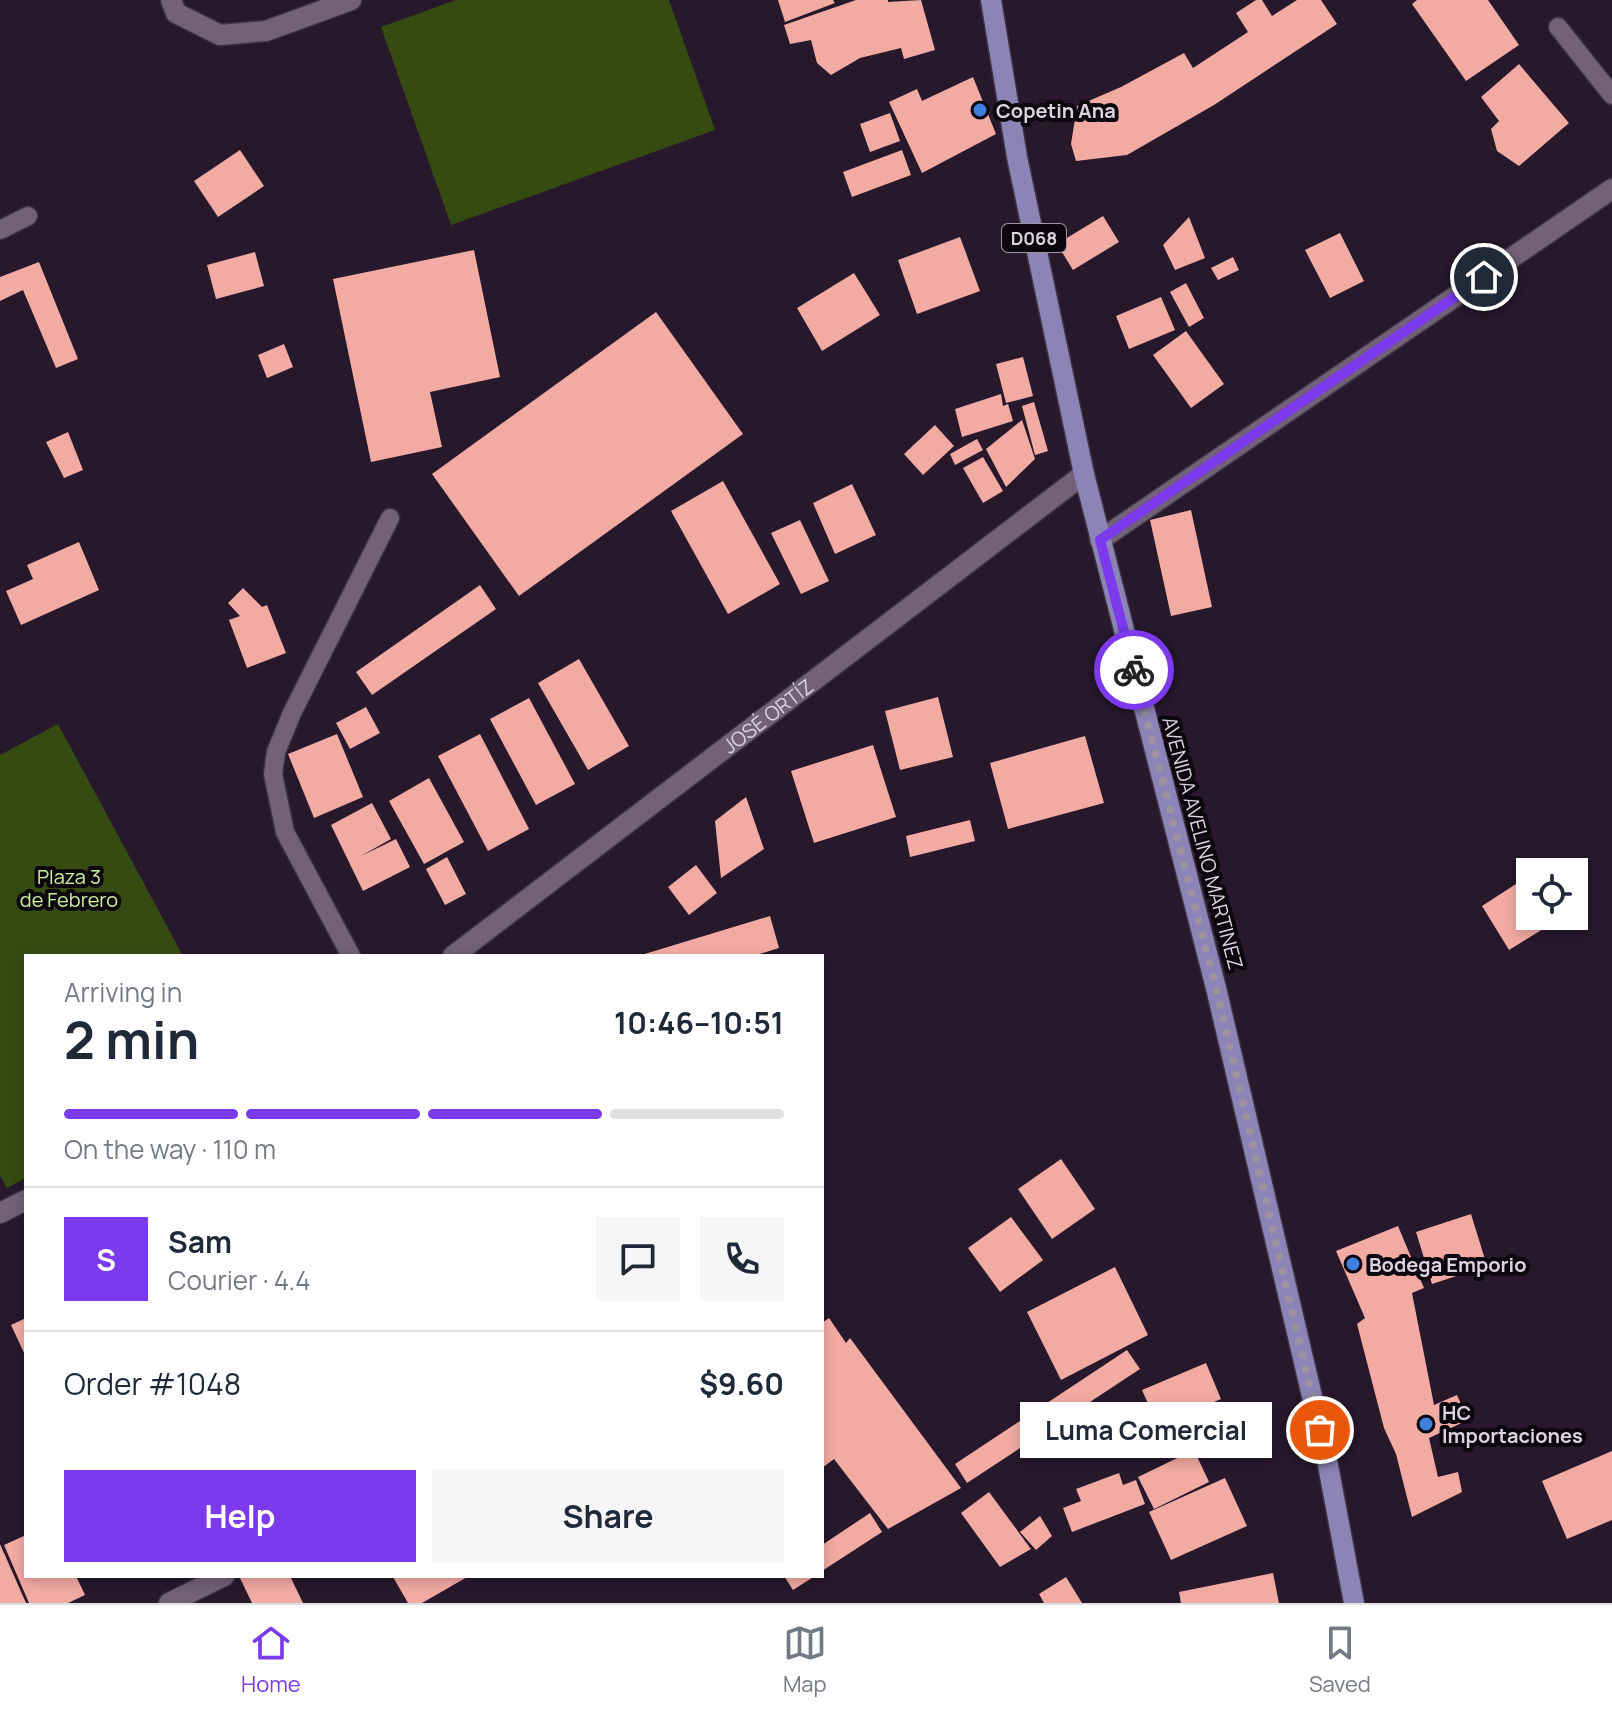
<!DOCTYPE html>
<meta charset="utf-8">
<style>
:root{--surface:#fff;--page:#f6f6f7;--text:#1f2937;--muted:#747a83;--line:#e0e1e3;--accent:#7c3aed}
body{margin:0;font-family:Manrope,sans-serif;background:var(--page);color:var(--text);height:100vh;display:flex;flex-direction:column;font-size:30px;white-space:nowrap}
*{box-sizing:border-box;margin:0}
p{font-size:26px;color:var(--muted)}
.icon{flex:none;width:44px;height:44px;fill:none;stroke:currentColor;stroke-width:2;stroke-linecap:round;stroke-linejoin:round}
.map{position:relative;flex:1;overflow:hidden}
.details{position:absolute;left:24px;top:954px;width:800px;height:624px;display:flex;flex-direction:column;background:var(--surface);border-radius:0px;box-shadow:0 4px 12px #0003}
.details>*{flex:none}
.buttons{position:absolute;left:1516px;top:858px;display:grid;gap:16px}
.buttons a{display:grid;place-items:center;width:72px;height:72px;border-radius:0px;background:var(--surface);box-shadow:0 4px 12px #0003;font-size:40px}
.pin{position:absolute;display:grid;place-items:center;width:68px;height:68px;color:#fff;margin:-34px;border:4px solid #fff;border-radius:50%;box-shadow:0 2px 8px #0007}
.courier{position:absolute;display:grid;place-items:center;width:80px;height:80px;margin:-40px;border:6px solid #7c3aed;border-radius:50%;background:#fff;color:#222;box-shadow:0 2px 10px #0007}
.bubble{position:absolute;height:56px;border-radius:0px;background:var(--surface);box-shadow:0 4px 12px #0003;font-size:26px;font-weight:700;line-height:56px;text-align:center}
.head em{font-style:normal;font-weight:700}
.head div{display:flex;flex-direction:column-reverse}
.head{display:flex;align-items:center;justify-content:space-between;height:136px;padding:0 40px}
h1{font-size:52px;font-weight:700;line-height:60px}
.bar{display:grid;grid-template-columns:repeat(4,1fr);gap:12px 8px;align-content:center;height:96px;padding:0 40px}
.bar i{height:10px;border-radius:6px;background:var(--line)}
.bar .on{background:var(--accent)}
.bar p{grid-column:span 4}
.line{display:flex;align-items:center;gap:20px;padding:0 40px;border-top:2px solid var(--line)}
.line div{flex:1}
.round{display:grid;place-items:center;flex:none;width:84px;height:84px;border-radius:0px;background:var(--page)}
.cta{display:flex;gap:16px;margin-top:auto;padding:16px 40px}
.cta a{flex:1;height:92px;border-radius:0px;background:var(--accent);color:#fff;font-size:32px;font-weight:700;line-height:92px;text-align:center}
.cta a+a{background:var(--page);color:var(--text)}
.dock{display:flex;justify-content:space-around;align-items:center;height:112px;border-top:2px solid var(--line);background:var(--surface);font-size:22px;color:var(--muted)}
.dock a{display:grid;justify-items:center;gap:4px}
.dock .on{color:var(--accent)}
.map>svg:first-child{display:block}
</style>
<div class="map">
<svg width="1612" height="1603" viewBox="0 0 1612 1603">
<rect width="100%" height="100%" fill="#27182c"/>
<g fill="#364b12">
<path d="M456,0h213l46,130 -264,95 -70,-198z"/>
<path d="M58,724l125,232h-157v222l-19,10 -7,-13v-420z"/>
</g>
<g fill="#f2aba3">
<path d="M778,0h55l2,3 -50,19z"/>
<path d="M856,0h32v2l33,-2 14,50 -31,9 -3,-11 -41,10 -29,17 -14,-12 -6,-23 -21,4 -6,-19z"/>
<path d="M1256,0h6l10,16 25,-16h24l16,24 -123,81 -87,50 -51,6 -5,-17 6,-38 44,-19 63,-34 9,15 55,-36 -12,-19z"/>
<path d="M1417,0h71l31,45 -53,36 -54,-77z"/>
<path d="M1519,64l50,59 -50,43 -22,-15 -6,-22 8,-8 -18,-24z"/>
<path d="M973,77l23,57 -74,39 -33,-71 28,-13 5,12z"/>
<path d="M890,113l10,28 -30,11 -10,-28z"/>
<path d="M240,150l24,36 -46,31 -24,-36z"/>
<path d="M902,150l9,25 -59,22 -9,-25z"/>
<path d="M1103,216l16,26 -46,28 -16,-26z"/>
<path d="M1189,217l16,41 -30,12 -12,-25z"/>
<path d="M1340,233l24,48 -34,17 -25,-48z"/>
<path d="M960,237l20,54 -63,23 -19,-54z"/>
<path d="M474,250l26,127 -70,15 12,55 -71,15 -38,-183z"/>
<path d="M255,252l9,34 -48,13 -9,-34z"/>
<path d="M1233,257l6,13 -21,10 -7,-12z"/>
<path d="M39,262l39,97 -22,9 -33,-78 -23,11v-24z"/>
<path d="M854,273l26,42 -58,36 -25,-43z"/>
<path d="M1186,283l18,35 -15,9 -19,-35z"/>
<path d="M1161,297l14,33 -46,19 -13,-33z"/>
<path d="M656,312l87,122 -224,162 -87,-122z"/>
<path d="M1186,331l38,53 -33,24 -38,-53z"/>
<path d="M284,344l9,23 -26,11 -9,-23z"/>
<path d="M1023,357l10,39 -27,7 -10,-39z"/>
<path d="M1001,394l2,12 5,-2 5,17 -51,16 -7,-28z"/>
<path d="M1034,402l14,49 -13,4 -13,-49z"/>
<path d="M1022,420l13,39 -29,28 -20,-38z"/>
<path d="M935,425l19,21 -31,29 -19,-21z"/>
<path d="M68,432l15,38 -19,8 -18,-36z"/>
<path d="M977,439l6,11 -28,15 -5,-11z"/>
<path d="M983,457l20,34 -20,12 -20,-35z"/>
<path d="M723,481l57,103 -52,30 -57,-103z"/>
<path d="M852,484l24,51 -41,19 -22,-51z"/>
<path d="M1191,510l21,97 -41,9 -21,-96z"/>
<path d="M800,520l29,61 -28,13 -30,-61z"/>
<path d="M79,542l20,48 -78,35 -15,-34 27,-12 -6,-14z"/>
<path d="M480,585l16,24 -124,86 -16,-23z"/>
<path d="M243,588l19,19 5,-2 19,48 -39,15 -18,-48 11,-4 -12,-13z"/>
<path d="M579,659l50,87 -41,24 -50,-87z"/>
<path d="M938,697l15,60 -53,13 -15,-59z"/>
<path d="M529,698l46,86 -39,21 -46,-86z"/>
<path d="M366,707l14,26 -30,16 -14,-26z"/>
<path d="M337,734l26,63 -49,21 -26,-64z"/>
<path d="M480,734l49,95 -41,22 -50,-95z"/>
<path d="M1085,736l19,67 -96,26 -18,-66z"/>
<path d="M873,745l23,72 -82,26 -23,-72z"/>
<path d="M429,778l35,64 -40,22 -35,-63z"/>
<path d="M746,797l18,52 -43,29 -6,-57z"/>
<path d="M372,803l19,36 -30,17 35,-17 14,28 -47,24 -32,-66z"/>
<path d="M970,820l5,21 -65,16 -4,-21z"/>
<path d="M447,857l19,37 -21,11 -19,-36z"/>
<path d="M696,865l21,28 -28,22 -21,-28z"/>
<path d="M1530,875v41h34l-55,34 -27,-44z"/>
<path d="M770,916l9,32 -26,8h-115z"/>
<path d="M1061,1159l34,50 -43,30 -34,-50z"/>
<path d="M1471,1214l16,52 -55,18 -16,-52z"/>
<path d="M1011,1217l32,43 -43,32 -32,-44z"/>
<path d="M1398,1226l26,62 -12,5 22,112 23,-10 11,25 -39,18 9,39 20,-5 4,20 -50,25 -16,-63 -12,-26 -27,-104 8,-6 -29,-67z"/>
<path d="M1115,1267l33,68 -87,45 -34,-68z"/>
<path d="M26,1318v39l-15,-32z"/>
<path d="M829,1318l17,25 4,-5 111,150 -73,41 -54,-70 -12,9v-145z"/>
<path d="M1127,1350l13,19 -173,114 -12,-19z"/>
<path d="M1206,1363l15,36 -63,27 -16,-36z"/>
<path d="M1097,1406l13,22 -28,16 -13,-22z"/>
<path d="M1194,1450l15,32 -55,27 -16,-32z"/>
<path d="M1612,1451v69l-45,19 -25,-58z"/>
<path d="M1119,1473l4,12 13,-5 9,24 -73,28 -9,-24 18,-7 -5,-12z"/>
<path d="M1225,1478l22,48 -76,34 -22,-48z"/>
<path d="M989,1492l42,57 -31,18 -39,-54z"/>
<path d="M870,1513l12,19 -60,39v-26z"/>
<path d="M1040,1516l12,20 -16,14 -16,-18z"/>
<path d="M26,1535v41h50l9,19 -17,8h-39l-25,-58z"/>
<path d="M0,1544l26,59h-26z"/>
<path d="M1273,1573l6,30h-98l-2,-11z"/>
<path d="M244,1576h46l13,27h-51l-12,-25z"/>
<path d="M396,1576h73l-47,27h-14l-15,-26z"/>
<path d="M784,1576h31l-22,14z"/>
<path d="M1066,1577l16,26h-38l-5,-9z"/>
</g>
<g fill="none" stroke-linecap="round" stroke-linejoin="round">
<g stroke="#3d3241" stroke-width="21">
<g id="service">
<path d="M1558,27l54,68"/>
<path d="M0,230l28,-14"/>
<path d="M351,956l-66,-124 -12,-58 3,-22 16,-39 98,-195"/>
</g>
</g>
<g stroke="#3d3241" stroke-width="23">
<g id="minor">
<path d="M171,0l5,13 44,22 46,-4 85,-31"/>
<path d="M1100,540l512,-351"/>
<path d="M169,1603l55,-27"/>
</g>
</g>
<g stroke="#3d3241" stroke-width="23">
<g id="tertiary">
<path id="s1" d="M453,956l631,-482"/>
<path d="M0,1213l26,-13"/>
</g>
</g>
<g stroke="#3d3241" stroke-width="23">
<path id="primary" d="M991,0l26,157 67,317 132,514 111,472 27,143"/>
</g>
<use href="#service" stroke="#726178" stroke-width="18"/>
<use href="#minor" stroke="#726178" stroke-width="20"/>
<use href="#tertiary" stroke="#726178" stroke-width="20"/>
<use href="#primary" stroke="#8c84b7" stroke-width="20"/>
</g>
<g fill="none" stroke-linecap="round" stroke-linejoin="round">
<path stroke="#9d92a1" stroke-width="8" stroke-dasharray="0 14.4" d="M1134,670l82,318 104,442"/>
<path stroke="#7c3aed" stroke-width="10" d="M1134,670l-34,-130 384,-263"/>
</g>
<g fill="#3f7fe0" stroke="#0c060f" stroke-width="3">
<circle cx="980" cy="110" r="8"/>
<circle cx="1353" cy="1264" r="8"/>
<circle cx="1426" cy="1424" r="8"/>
</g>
<g text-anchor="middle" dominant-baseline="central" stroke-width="8" stroke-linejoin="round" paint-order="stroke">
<rect fill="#0c060f" stroke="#9e96a1" stroke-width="2" x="1002" y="224" width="64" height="28" rx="6"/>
<g font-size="18" font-weight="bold" fill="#ddd3e0">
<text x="1034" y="238">D068</text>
</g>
<g font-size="20" font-weight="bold" fill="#ddd3e0" stroke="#0c060f" text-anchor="start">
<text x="996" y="110">Copetin Ana</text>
<text x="1369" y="1264">Bodega Emporio</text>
<text x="1442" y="1412">HC<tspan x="1442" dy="23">Importaciones</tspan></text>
</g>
<g font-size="20" fill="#ddd3e0" stroke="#0c060f">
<text stroke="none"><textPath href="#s1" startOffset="396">JOSÉ ORTÍZ</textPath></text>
<text transform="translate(1203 843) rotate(75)">AVENIDA AVELINO MARTINEZ</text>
</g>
<g font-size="20" fill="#ccf09c" stroke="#0c060f">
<text x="69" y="876">Plaza 3<tspan x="69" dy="23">de Febrero</tspan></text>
</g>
</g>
</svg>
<div class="buttons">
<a><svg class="icon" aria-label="locate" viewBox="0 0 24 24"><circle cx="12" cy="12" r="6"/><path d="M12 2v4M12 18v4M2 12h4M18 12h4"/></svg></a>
</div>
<div class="pin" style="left:1320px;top:1430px;background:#ea580c"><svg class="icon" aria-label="bag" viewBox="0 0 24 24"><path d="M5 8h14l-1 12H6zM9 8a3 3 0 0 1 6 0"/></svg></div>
<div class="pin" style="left:1484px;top:277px;background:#1f2937"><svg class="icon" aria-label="home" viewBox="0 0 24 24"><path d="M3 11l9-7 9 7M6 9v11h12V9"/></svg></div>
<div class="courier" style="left:1134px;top:670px"><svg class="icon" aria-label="bike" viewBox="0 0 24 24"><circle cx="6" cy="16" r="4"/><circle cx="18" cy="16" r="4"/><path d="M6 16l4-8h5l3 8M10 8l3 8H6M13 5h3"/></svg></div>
<div class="bubble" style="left:1020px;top:1402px;width:252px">Luma Comercial</div>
<section class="details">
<div class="head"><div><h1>2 min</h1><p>Arriving in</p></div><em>10:46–10:51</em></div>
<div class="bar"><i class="on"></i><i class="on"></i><i class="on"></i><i></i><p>On the way · 110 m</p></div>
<div class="line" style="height:144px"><b class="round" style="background:var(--accent);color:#fff">S</b><div><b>Sam</b><p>Courier · 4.4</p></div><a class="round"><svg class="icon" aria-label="chat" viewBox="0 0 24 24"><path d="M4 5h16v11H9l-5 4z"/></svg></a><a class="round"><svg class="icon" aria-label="phone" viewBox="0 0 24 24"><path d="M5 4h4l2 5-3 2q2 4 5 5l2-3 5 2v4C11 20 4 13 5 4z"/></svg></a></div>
<div class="line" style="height:104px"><div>Order #1048</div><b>$9.60</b></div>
<div class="cta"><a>Help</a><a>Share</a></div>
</section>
</div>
<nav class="dock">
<a class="on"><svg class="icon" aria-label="home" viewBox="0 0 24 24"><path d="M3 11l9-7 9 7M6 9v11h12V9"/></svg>Home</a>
<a><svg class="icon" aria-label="map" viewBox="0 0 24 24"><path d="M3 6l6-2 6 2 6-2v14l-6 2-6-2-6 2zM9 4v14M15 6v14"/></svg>Map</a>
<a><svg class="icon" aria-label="saved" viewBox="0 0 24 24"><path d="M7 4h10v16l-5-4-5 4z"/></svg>Saved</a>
</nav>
